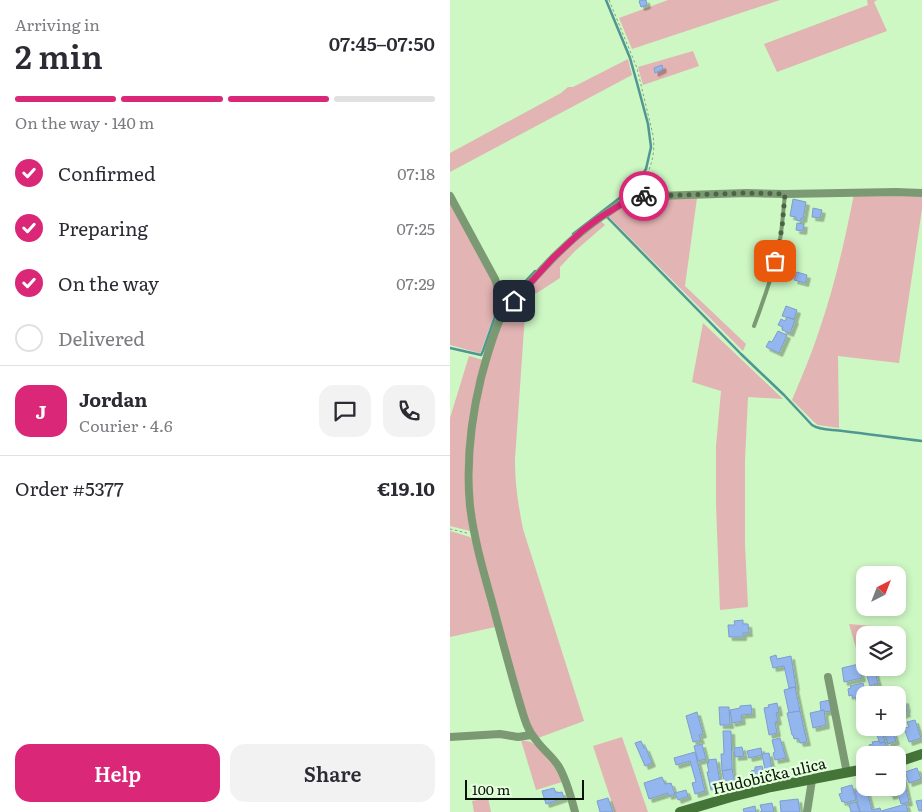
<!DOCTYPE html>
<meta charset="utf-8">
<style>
:root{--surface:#fff;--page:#f2f2f3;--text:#2b2b33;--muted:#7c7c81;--line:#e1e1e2;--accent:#db2777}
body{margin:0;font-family:Literata,serif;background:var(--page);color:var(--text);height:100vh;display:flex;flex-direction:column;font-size:19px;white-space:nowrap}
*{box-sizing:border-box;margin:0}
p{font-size:16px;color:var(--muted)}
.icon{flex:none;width:28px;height:28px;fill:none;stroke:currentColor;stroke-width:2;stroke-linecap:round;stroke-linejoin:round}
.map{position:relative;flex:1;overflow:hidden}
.drawer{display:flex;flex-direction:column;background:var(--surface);width:450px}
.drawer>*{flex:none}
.needle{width:32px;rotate:42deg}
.buttons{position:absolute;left:406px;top:566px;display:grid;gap:10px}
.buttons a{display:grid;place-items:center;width:50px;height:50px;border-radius:10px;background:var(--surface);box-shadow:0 2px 8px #0003;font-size:25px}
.scale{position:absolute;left:15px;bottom:12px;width:119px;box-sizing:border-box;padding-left:5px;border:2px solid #061403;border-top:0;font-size:14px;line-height:18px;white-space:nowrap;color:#061403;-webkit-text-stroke:4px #e5ffdf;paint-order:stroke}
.pin{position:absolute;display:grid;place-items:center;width:42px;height:42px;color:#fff;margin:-21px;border-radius:10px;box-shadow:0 2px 8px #0006}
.courier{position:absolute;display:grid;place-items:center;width:50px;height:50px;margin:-25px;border:4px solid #db2777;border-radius:50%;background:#fff;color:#222;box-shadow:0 1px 6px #0007}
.summary em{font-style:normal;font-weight:600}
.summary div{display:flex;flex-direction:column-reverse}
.summary{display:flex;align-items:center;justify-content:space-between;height:85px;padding:0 15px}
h1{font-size:32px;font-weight:600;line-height:38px}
.bar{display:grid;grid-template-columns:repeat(4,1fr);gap:8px 5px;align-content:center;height:60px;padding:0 15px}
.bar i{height:6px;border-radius:4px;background:var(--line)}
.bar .on{background:var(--accent)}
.bar p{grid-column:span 4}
.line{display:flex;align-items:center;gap:12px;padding:0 15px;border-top:1px solid var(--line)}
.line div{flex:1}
.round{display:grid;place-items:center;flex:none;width:52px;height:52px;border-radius:15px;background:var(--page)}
ol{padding:0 15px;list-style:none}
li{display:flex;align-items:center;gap:15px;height:55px}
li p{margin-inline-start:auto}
li .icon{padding:5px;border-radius:50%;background:var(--accent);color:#fff;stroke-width:4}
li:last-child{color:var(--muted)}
li i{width:28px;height:28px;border:2px solid var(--line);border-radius:50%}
.action{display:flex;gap:10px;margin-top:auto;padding:10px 15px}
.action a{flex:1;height:58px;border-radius:15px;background:var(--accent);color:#fff;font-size:20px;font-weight:600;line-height:58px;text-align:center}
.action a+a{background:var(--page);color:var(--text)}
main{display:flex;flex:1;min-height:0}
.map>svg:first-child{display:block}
</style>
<main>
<section class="drawer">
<div class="summary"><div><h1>2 min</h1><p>Arriving in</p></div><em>07:45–07:50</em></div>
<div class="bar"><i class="on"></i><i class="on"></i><i class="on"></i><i></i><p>On the way · 140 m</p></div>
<ol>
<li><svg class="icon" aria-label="check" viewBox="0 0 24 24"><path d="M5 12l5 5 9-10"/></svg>Confirmed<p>07:18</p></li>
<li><svg class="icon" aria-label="check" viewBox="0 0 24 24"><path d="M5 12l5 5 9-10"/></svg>Preparing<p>07:25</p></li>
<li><svg class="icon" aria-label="check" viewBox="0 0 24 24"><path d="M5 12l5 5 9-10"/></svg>On the way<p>07:29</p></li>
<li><i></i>Delivered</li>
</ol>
<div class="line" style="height:90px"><b class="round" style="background:var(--accent);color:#fff">J</b><div><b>Jordan</b><p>Courier · 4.6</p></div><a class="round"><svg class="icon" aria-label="chat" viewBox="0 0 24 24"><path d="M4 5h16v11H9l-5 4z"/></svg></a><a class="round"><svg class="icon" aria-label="phone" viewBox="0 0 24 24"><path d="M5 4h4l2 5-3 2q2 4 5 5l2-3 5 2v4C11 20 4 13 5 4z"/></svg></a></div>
<div class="line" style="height:65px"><div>Order #5377</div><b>€19.10</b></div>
<div class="action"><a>Help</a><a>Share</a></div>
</section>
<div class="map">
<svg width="472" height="812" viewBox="0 0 472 812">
<defs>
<filter id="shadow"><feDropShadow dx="3.5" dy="3.5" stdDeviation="0" flood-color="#0004"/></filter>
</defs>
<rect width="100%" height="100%" fill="#cdf7c3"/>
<g fill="#e2b4b3">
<path d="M218,0h112l-148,49 -13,-31z"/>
<path d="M417,0h10l-3,2 13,29 -110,41 -13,-28 104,-39z"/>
<path d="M243,51l6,15 -56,19 -5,-18z"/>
<path d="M178,59l4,16 -182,97v-19l111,-60 7,-6h5z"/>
<path d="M404,194l68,1v14l-23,154 -61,-7 1,72 -21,-3 -5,-4 -21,-21c10,-24 20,-47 28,-72 15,-44 25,-88 34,-134z"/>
<path d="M247,198l-12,88 61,58 -3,7 -136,-136 17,-9 21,-7z"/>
<path d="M0,201l43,80 3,11 2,12 -16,45 -1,3 -2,1 -29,-8z"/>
<path d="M150,220l5,5 -30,26 -15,16v11l-34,22 -11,159c0,25 3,45 8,70l61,192 -46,17 -9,-14 -47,-167 -9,-54 -1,-58 5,-42 11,-41 17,-48 48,-52z"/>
<path d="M253,323l80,76 -35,-2 -3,63v84l3,63 -28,3 -4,-106v-58l5,-55 -29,-9z"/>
<path d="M19,356l14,4 -10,42 -5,104 2,25 -20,-5v-108z"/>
<path d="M0,531l20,6 2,3 23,87 -45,10z"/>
<path d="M399,624l23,2 1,6 15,-1 1,4h-24v33h3l-6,1z"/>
<path d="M172,737l26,75h-33l-22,-66z"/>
<path d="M71,740l10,2 4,3 21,24 6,13 -26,8z"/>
<path d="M38,798l3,14h-17l-2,-11z"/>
</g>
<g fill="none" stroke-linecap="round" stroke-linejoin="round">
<g stroke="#509693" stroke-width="2.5">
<path d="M156,216l135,138 43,41 28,30c9,6 20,4 31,6 26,3 53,7 79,10"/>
<path d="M123,234l62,-48 11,-17 5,-22 -3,-23 -11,-41 -7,-25 -24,-58"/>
<path d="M55,303l30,-32"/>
<path d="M0,348l31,7 2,-4 14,-40"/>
</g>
</g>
<g fill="#93b6ee" stroke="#7e9dcf" filter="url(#shadow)">
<path d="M191,0h5l1,5 -6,2 -2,-6z"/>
<path d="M212,65l1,4 -8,4 -1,-5z"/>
<path d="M343,199l13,3 -3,17 -2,-1v3l-5,-1v-3l-6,-1z"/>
<path d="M363,208l9,2 -2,8 -8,-1z"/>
<path d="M347,223l7,1 -1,7 -7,-1z"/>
<path d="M347,272l10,3 -2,8 -11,-3z"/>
<path d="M336,306l11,4 -3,9 -12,-3z"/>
<path d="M337,318v-1l8,3 -5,13 -8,-3 1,-3 -5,-2 3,-6 4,2z"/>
<path d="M328,331l9,4 -8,18 -13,-6 3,-6 3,1z"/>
<path d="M293,620v4h5l1,9h-6v4h-14l-1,-12h7l-1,-4z"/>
<path d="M326,655l1,4 14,-3 5,31 -7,1 -5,-22 -11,2 -3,-11z"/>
<path d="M409,664l3,14 -18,4 -2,-14z"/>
<path d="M424,668l4,15 -8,3 -5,-16z"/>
<path d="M413,683l2,8 3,-1 2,5h-5v6l-2,1 -1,-6 -9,2 -1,-3 -3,1 -1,-7 3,-1 -1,-2z"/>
<path d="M345,687l5,24 -11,2 -5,-23z"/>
<path d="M380,700l1,11 -7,1v-2l-3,1 -1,-9z"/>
<path d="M455,700l2,9 -1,1 1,3 -8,3 -1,-3v-11z"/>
<path d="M327,703l2,9 -3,1 2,8 -3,1 2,11 -8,2 -5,-27 5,-1 -1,-2z"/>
<path d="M301,705l1,9 -11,1 1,6 -10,2 -2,-13 10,-2v-2z"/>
<path d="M269,707h10l1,18h-10z"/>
<path d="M374,710l2,15 -13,3 -3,-15z"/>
<path d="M350,711l7,31 -7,1 -2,-5 -4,1 -1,-4h-1l-5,-22z"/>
<path d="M247,712l6,22 -4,1 2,5 -8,2 -7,-26z"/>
<path d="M465,720l6,18 -12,4 -5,-14 5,-1 -2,-5z"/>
<path d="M424,728h7l4,14 -5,1z"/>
<path d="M433,728h9l4,13 -8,3z"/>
<path d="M273,731h8l1,38 -10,2 -1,-17h3z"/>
<path d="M330,738l6,20 -11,2 -2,-7 2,-1 -3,-12z"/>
<path d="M191,741l3,7h2l6,15 -7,3 -10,-23z"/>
<path d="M429,741l1,2 5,-1 3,10 -16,3 -3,-10 4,-1 -1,-2z"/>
<path d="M252,744l4,15 -8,2 -4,-15z"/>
<path d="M292,747l2,9 -9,1 -1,-9z"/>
<path d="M311,748l1,7 -13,3 -2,-7z"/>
<path d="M245,752l10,39 -10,3 -3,-11 4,-1 -6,-21 -14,4 -2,-7z"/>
<path d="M319,753l3,16 -7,1 -3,-16z"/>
<path d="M266,759l5,29 -10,2 -4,-18h2l-2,-9h2l-1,-3z"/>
<path d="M312,766l3,11 -12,2 -2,-8 4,-1v-3z"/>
<path d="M467,768l4,11 -12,4 -4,-11z"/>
<path d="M282,769l3,15 -10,2 -3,-15z"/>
<path d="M452,773l7,29 -8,2 -3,-10 -8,2 -2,-8h10v-14z"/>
<path d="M212,777l3,7 6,-1 4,11 -7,2v-3l-19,6 -5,-16z"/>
<path d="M402,785l4,15 -11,3 -1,-2 -2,1 -3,-8 3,-1 -1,-5z"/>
<path d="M104,788l2,5 6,-1 2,6 -18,6 -4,-13z"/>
<path d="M416,788l6,22 8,-2 1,3 25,-7 2,8h-48l-5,-21z"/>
<path d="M236,790l2,6 -10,4 -3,-7z"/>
<path d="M158,798l5,14h-13l-3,-11z"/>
<path d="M348,799l2,13h-19l-1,-11z"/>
<path d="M472,800v10l-3,1 -3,-10z"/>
<path d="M406,802l4,10h-9l-2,-8z"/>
<path d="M322,803l2,9h-14l2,-1 -2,-6z"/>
<path d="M305,806l1,6h-12l-1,-3z"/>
</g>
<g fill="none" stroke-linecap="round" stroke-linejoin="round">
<g stroke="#85a57e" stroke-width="1" stroke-dasharray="2.5 2.5" stroke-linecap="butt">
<path d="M159,0l28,68 16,67c3,22 -3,35 -14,55"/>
<path d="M0,529l17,4"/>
</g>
<path stroke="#7b9a73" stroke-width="4" d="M304,326c9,-24 18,-49 24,-74 4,-19 5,-39 7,-58"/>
<g stroke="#7b9a73" stroke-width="8">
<path d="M0,196l45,83 4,12 4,22"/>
<path d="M378,677l19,96"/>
<path d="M0,737l50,-3 18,3 13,-2"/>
<path d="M125,812c-4,-15 -8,-31 -16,-45 -6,-10 -16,-17 -23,-27 -9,-10 -12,-23 -16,-36 -10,-34 -19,-68 -28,-102 -9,-32 -18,-63 -22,-96 -4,-43 1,-87 11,-128 6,-22 12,-45 22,-65 31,-35 62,-72 101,-98 8,-5 15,-11 23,-14 10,-4 20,-5 30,-5l90,-3 38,1 111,-2 26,1"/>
<path d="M357,812l5,-32"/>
</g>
<g stroke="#457439" stroke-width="10">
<path d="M448,762l24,-8"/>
<path d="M230,812l51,-15 40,-10 94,-18"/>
</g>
</g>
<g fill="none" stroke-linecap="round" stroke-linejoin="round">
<path stroke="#4c6346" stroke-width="5" stroke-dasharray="0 9" d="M194,196l103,-3 38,1 -3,34 -7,33"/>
<path stroke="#db2777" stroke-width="6" d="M64,301l39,-43 30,-28 16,-12 26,-16 19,-6"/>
</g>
<g text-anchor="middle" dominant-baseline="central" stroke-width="4.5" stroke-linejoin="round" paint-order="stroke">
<g font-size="15" fill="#061403" stroke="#e5ffdf">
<text transform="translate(319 775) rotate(-13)">Hudobička ulica</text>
</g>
</g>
</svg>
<div class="buttons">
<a><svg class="needle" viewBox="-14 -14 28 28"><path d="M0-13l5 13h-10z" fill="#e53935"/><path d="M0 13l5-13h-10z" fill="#7c7c81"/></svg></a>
<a><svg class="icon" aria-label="layers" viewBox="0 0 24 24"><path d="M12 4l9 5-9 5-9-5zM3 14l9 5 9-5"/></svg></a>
<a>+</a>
<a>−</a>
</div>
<div class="scale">100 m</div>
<div class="pin" style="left:325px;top:261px;background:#ea580c"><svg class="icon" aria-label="bag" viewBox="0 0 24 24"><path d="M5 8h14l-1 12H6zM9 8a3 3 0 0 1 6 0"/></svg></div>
<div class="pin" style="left:64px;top:301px;background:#1f2937"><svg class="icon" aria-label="home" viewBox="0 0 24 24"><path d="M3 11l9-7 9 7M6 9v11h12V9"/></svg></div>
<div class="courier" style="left:194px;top:196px"><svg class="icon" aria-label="bike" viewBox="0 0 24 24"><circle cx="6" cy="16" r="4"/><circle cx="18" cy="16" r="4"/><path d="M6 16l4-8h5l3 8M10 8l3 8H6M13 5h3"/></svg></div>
</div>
</main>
